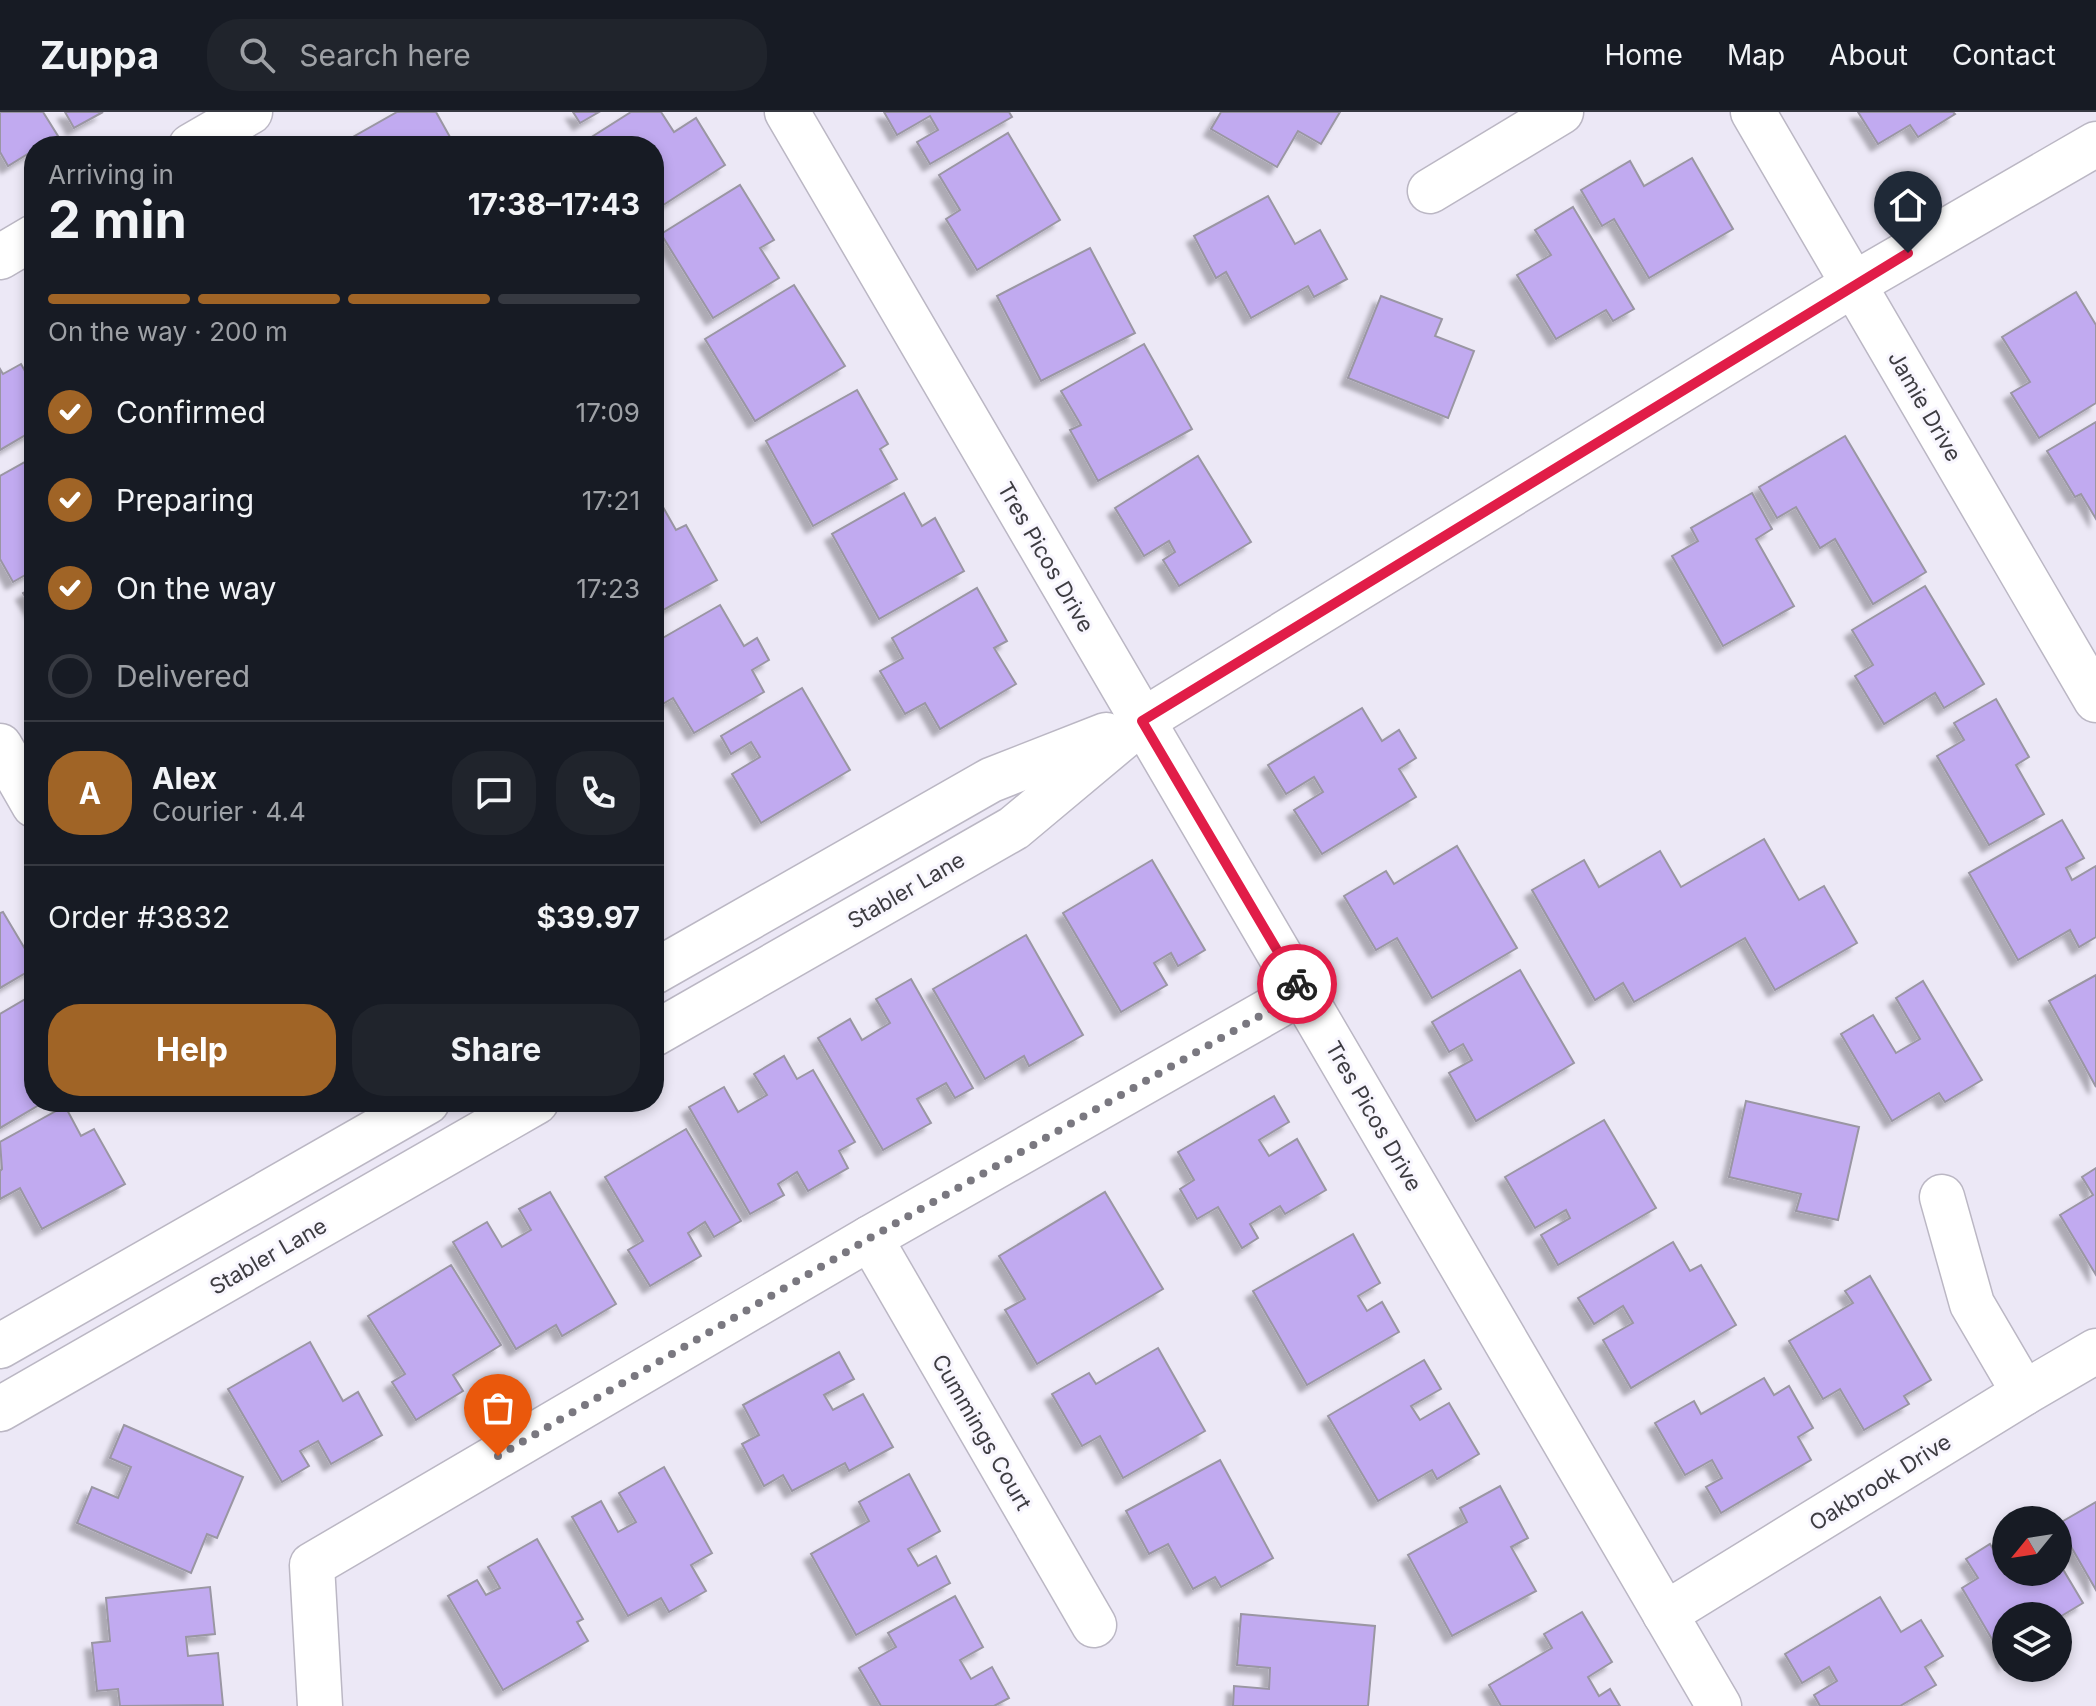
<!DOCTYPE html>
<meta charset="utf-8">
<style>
:root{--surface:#171b24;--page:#20242c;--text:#f1f3f6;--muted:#9ea1a6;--line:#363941;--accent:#a06426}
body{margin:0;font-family:Inter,sans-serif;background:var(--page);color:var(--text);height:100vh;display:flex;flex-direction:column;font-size:30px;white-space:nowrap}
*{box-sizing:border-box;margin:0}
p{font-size:26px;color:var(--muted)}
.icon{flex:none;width:44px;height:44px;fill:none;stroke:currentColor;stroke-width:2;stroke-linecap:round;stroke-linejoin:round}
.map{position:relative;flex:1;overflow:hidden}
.details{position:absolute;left:24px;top:24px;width:640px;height:976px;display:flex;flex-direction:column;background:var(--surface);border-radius:32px;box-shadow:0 4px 12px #0003}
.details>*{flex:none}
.needle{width:52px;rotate:240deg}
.buttons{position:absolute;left:1992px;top:1394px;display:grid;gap:16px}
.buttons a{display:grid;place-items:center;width:80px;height:80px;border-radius:50%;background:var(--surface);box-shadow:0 4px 12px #0003;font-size:40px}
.pin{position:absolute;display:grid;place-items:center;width:68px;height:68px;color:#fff;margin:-82px -34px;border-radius:50% 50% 50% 0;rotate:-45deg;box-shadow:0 0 8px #0007}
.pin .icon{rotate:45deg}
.courier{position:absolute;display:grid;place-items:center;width:80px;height:80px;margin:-40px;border:6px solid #e11d48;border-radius:50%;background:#fff;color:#222;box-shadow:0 2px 10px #0007}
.summary em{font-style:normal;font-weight:700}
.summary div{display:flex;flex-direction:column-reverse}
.summary{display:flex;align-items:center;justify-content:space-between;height:136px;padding:0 24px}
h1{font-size:52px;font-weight:700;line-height:60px}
.bar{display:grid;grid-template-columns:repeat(4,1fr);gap:12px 8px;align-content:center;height:96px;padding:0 24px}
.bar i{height:10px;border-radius:6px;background:var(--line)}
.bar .active{background:var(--accent)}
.bar p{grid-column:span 4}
.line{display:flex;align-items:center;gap:20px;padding:0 24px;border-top:2px solid var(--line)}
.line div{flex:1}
.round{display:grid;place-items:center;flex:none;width:84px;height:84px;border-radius:32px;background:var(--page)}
ol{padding:0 24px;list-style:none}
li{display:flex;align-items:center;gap:24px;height:88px}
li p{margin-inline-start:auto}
li .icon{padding:8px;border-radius:50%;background:var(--accent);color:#fff;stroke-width:4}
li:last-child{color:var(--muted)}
li i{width:44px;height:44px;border:4px solid var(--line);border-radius:50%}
.primary-button{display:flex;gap:16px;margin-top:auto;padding:16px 24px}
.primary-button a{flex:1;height:92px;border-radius:32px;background:var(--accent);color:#fff;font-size:32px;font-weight:700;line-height:92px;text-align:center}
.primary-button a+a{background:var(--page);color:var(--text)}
header{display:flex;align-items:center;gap:48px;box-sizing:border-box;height:112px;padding:0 40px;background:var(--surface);border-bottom:2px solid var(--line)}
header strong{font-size:38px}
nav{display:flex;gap:44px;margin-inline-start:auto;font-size:28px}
.search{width:560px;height:72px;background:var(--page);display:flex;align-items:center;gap:20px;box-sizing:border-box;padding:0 28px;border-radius:32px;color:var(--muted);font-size:30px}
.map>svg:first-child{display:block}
</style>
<header>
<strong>Zuppa</strong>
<div class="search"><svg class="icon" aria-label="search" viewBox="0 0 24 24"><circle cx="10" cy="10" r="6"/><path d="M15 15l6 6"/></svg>Search here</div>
<nav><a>Home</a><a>Map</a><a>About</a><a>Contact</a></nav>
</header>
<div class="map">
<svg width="2096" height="1594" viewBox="0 0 2096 1594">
<defs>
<filter id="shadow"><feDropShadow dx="-7" dy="7" stdDeviation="2" flood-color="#0004"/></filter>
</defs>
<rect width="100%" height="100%" fill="#ece8f6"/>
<g fill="#c1aaf0" stroke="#9a96a3" stroke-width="2" filter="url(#shadow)">
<path d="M0,0h43l15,24 -17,10h-7v4l-26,16 -8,-14z"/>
<path d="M65,0h38l-29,16z"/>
<path d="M397,0h39l19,34h-118z"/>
<path d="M573,0h26l-19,11z"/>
<path d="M631,0h30l13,20 22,-14 29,47 -71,46v-65h-58l-6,-8z"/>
<path d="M884,0h125l3,5 -82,47 -13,-22 21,-12 -8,-14 -33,19z"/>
<path d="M1221,0h119l-19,32 -23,-13 -21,36 -66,-38z"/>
<path d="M1858,0h95l2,2 -37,23 -8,-12 -32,19z"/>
<path d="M1008,21l52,87 -83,50 -31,-51 14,-9 -21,-35z"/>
<path d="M1692,46l41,71 -84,49 -35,-59 -12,7 -21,-36 49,-29 14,25z"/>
<path d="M740,73l34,55 -14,8 19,30 -66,40 -52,-84z"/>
<path d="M1268,84l27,48 25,-14 27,49 -33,18 -6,-11 -57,32 -25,-46 -10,6 -22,-42z"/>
<path d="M1573,95l61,102 -21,12 -7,-11 -50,29 -39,-64 34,-20 -16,-25z"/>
<path d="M1090,136l45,85 -94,48 -44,-85z"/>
<path d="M794,173l51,81 -90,55 -50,-82z"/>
<path d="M2076,180l20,33v78l-57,35 -28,-45 19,-11 -28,-45z"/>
<path d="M1381,184l61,23 -7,17 39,15 -26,67 -100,-40z"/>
<path d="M1144,232l48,85 -94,52 -28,-51 11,-5 -20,-34z"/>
<path d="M21,252l13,23v23l-6,3 6,10v7l-34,20v-81l3,5z"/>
<path d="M857,278l31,54 -8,5 17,30 -84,47 -47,-85z"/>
<path d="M2096,310v97l-15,-25 -6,3 -28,-46z"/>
<path d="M1845,324l81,136 -53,32 -38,-65 -15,9 -24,-41 -19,11 -18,-31z"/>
<path d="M1198,344l53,86 -72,44 -16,-26 12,-8 -6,-11 -25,15 -29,-48z"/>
<path d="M34,345v113l-21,12 -13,-23v-83z"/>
<path d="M904,381l18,33 13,-8 29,53 -85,48 -47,-85z"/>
<path d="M1752,381l20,36 -16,10 38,67 -71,40 -51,-90 26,-15 -7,-13z"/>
<path d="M659,388l17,30 10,-5 31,55 -63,35v-113z"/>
<path d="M1925,474l59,98 -40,24 -9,-15 -51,31 -29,-48 18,-11 -21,-35z"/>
<path d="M34,475v24l-11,-18z"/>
<path d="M977,476l30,53 -13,7 22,36 -76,45 -15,-26 -20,11 -25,-43 23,-13 -11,-20z"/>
<path d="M720,493l24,41 13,-8 12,22 -17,10 12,22 -70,41 -21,-35 -12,7 -7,-11v-51z"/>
<path d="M802,576l48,82 -89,53 -29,-49 28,-17 -9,-15 -20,12 -10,-18z"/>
<path d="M1996,587l33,58 -13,8 28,49 -55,31 -52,-89 27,-16 -10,-17z"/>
<path d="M1362,596l20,33 17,-11 17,28 -17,11 17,28 -94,57 -28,-44 29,-18 -9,-15 -28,17 -18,-29z"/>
<path d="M2062,708l22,38 -18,10 6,12 24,-14v71l-17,10 -9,-17 -52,30 -49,-87z"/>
<path d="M1764,727l35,61 25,-14 33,57 -82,47 -30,-52 -111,64 -11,-19 -28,17 -63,-110 52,-30 15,27 61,-36 21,36z"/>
<path d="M1457,734l60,102 -85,50 -35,-60 -21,12 -32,-54 42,-25 8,13z"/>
<path d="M1152,748l53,90 -27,16 -7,-13 -17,10 13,22 -46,27 -58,-99z"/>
<path d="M3,800l31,52v4l-34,20v-75z"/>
<path d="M1026,823l57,100 -54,31 -5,-10 -39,23 -52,-90z"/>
<path d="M1520,858l54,93 -98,58 -27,-48 23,-13 -9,-16 -14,8 -17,-30z"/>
<path d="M2096,863v112l-47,-86z"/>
<path d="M911,867l62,109 -18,10 -9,-15 -29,16 14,24 -48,27 -65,-112 32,-19 12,21 28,-17 -14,-24z"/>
<path d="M1923,869l59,99 -37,22 -6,-9 -47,28 -51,-87 32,-19 23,38 24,-14 -24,-41z"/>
<path d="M34,882v108h10l-44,26v-114z"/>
<path d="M784,944l13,23 16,-9 42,72 -16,9 9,17 -40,23 -11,-19 -19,12 6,11 -34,19 -61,-107 35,-20 14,25 29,-17 -13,-21z"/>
<path d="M1274,984l15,26 -30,18 10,16 28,-17 29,51 -41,24 -5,-8 -30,18 8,14 -16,10 -24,-41 -21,12 -17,-30 14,-9 -16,-28z"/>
<path d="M1746,989l113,26 -21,93 -42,-9 5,-17 -72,-17z"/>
<path d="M65,994l16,30 13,-7 31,55 -83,45 -22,-41 -20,11v-28l2,-2 -2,-27z"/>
<path d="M1604,1008l52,88 -98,57 -17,-30 29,-17 -4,-8 -31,18 -30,-51z"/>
<path d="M686,1017l55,92 -27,16 -9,-15 -17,11 13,23 -51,30 -22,-36 15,-9 -38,-64z"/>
<path d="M2096,1056v107l-36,-60 33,-20 -11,-18z"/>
<path d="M550,1080l66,112 -54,32 -6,-11 -40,24 -63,-107 34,-20 15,25 29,-17 -12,-21z"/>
<path d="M1105,1080l58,97 -126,75 -32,-54 20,-11 -26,-43z"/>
<path d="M1353,1122l27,49 -22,13 9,15 15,-9 17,30 -92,53 -54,-94z"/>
<path d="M1673,1130l17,29 11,-6 35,60 -105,63 -28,-48 30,-17 -10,-17 -29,18 -16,-26z"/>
<path d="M451,1153l50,80 -48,30 10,16 -47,29 -24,-38 13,-8 -37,-58z"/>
<path d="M1870,1164l61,104 -27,16 5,8 -45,26 -24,-41 -17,10 -34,-58 64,-38 -8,-12z"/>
<path d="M310,1230l33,59 15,-9 24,43 -51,29 -13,-23 -18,10 9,15 -27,16 -54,-93z"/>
<path d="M1158,1236l47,83 -82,47 -23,-42 -18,10 -30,-52 37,-21 7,11z"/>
<path d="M839,1240l15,27 -30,16 9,15 30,-16 30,53 -44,24 -4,-8 -53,28 -9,-16 -19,11 -22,-42 17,-9 -16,-30z"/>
<path d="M1424,1248l17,29 -30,17 9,14 29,-17 30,51 -42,25 -5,-9 -54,31 -50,-85z"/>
<path d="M1764,1266l10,17 15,-9 24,42 -15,9 13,23 -90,53 -15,-26 16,-9 -10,-18 -27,15 -30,-52 39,-22 7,13z"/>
<path d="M124,1313l119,52 -26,61 -10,-4 -16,39 -114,-50 15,-36 26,11 13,-31 -21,-9z"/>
<path d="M1220,1348l53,98 -52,29 -6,-10 -22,12 -25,-45 -19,10 -23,-43z"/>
<path d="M664,1355l48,86 -21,12 15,26 -37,21 -8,-14 -33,18 -56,-99 29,-16 17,31 18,-10 -17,-29z"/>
<path d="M909,1362l31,57 -32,18 10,17 18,-10 14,27 -94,52 -45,-81 58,-33 -10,-19z"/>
<path d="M1500,1374l28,52 -17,9 25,44 -84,45 -44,-81 59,-33 -7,-14z"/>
<path d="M2096,1390v88l-38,-66z"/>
<path d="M537,1427l46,80 -6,3 11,19 -85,49 -55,-94 29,-16 9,15 14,-7 -12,-21z"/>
<path d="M1990,1432l14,23 2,-1v6h52v-11l25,42 -25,15 -52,-2v47l-44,-75 16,-10 -12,-19z"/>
<path d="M210,1475l5,47 -29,3 2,19 30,-3 5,52 -103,1 -2,-17 -21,2 -5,-48 18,-2 -4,-43z"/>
<path d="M955,1484l28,51 -23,13 11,19 21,-12 17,31 -15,8h-113l-22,-38 37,-21 -8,-14z"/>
<path d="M1880,1485l21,35 20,-12 22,36 -18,11 11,18 -36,21h-80l-6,-11 23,-14 -8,-14 -27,16 -17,-29z"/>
<path d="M1582,1500l30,50 -24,15 11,19 11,-7 10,17h-119l-12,-21 63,-37 -8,-14z"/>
<path d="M1241,1502l134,12 -7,80h-135l1,-20 35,3 1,-21 -33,-3z"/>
</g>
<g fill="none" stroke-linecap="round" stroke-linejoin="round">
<g stroke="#bbb7c4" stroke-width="47">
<g id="minor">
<path d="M787,0l932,1594"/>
<path d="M1753,0l343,588"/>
<path d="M191,34l59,-34"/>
<path d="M1430,79l131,-79"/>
<path d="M0,145l34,-20"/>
<path d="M0,634l34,59"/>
<path d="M1942,1085l30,107 52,89"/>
<path d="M870,1126l224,387"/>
<path d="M1665,1502l359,-221 72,-42"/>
<path d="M320,1594l-8,-141 558,-327 432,-246"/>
</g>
</g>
<g stroke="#bbb7c4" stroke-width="47">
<g id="tertiary">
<path d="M654,860l337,-192 115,-45"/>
<path d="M654,922l360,-206 128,-107 712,-437 242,-140"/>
<path d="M0,1234l427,-244"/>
<path d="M0,1297l536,-307"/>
</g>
</g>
<use href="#minor" stroke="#fff" stroke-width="44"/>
<use href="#tertiary" stroke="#fff" stroke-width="44"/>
</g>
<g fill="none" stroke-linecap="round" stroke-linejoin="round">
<path stroke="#7a7880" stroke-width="8" stroke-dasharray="0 14.4" d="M498,1344l372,-218 432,-246 -5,-8"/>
<path stroke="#e11d48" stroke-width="10" d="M1297,872l-155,-263 766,-468"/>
</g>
<g text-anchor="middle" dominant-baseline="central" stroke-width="6" stroke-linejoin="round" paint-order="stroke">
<g font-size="22" fill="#3d3c41" stroke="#f8f6fe">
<text transform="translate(1925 294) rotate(60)">Jamie Drive</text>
<text transform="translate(1046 445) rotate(60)">Tres Picos Drive</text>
<text transform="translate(906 778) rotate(-30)">Stabler Lane</text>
<text transform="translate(1374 1004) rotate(60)">Tres Picos Drive</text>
<text transform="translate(268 1144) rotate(-30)">Stabler Lane</text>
<text transform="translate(982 1320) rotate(60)">Cummings Court</text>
<text transform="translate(1880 1370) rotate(-32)">Oakbrook Drive</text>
</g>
</g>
</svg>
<div class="buttons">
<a><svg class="needle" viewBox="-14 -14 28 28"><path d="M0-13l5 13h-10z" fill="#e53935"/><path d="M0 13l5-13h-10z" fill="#9ea1a6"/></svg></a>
<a><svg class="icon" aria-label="layers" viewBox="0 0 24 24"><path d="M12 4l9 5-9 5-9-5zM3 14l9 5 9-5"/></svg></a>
</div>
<div class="pin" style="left:498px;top:1344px;background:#ea580c"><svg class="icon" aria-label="bag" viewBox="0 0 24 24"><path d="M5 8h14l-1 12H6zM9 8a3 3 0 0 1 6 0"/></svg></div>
<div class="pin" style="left:1908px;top:141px;background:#1f2937"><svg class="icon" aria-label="home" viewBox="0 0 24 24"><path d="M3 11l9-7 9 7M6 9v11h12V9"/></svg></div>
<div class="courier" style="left:1297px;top:872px"><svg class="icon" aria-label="bike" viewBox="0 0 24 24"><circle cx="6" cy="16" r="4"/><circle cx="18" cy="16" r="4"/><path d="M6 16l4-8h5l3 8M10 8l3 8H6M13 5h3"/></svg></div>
<section class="details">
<div class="summary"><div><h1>2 min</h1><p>Arriving in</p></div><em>17:38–17:43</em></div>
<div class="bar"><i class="active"></i><i class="active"></i><i class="active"></i><i></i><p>On the way · 200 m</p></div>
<ol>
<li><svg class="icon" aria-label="check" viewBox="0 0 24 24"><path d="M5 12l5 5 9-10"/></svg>Confirmed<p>17:09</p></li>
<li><svg class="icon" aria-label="check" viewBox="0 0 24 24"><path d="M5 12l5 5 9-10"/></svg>Preparing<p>17:21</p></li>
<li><svg class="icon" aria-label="check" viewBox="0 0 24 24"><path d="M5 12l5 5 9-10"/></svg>On the way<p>17:23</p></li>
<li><i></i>Delivered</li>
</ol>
<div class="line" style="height:144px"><b class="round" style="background:var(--accent);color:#fff">A</b><div><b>Alex</b><p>Courier · 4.4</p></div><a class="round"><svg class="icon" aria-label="chat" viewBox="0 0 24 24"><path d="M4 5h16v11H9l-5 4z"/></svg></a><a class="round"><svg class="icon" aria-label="phone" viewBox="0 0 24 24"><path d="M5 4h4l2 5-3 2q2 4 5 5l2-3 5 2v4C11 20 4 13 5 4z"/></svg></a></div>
<div class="line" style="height:104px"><div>Order #3832</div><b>$39.97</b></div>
<div class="primary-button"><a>Help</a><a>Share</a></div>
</section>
</div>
